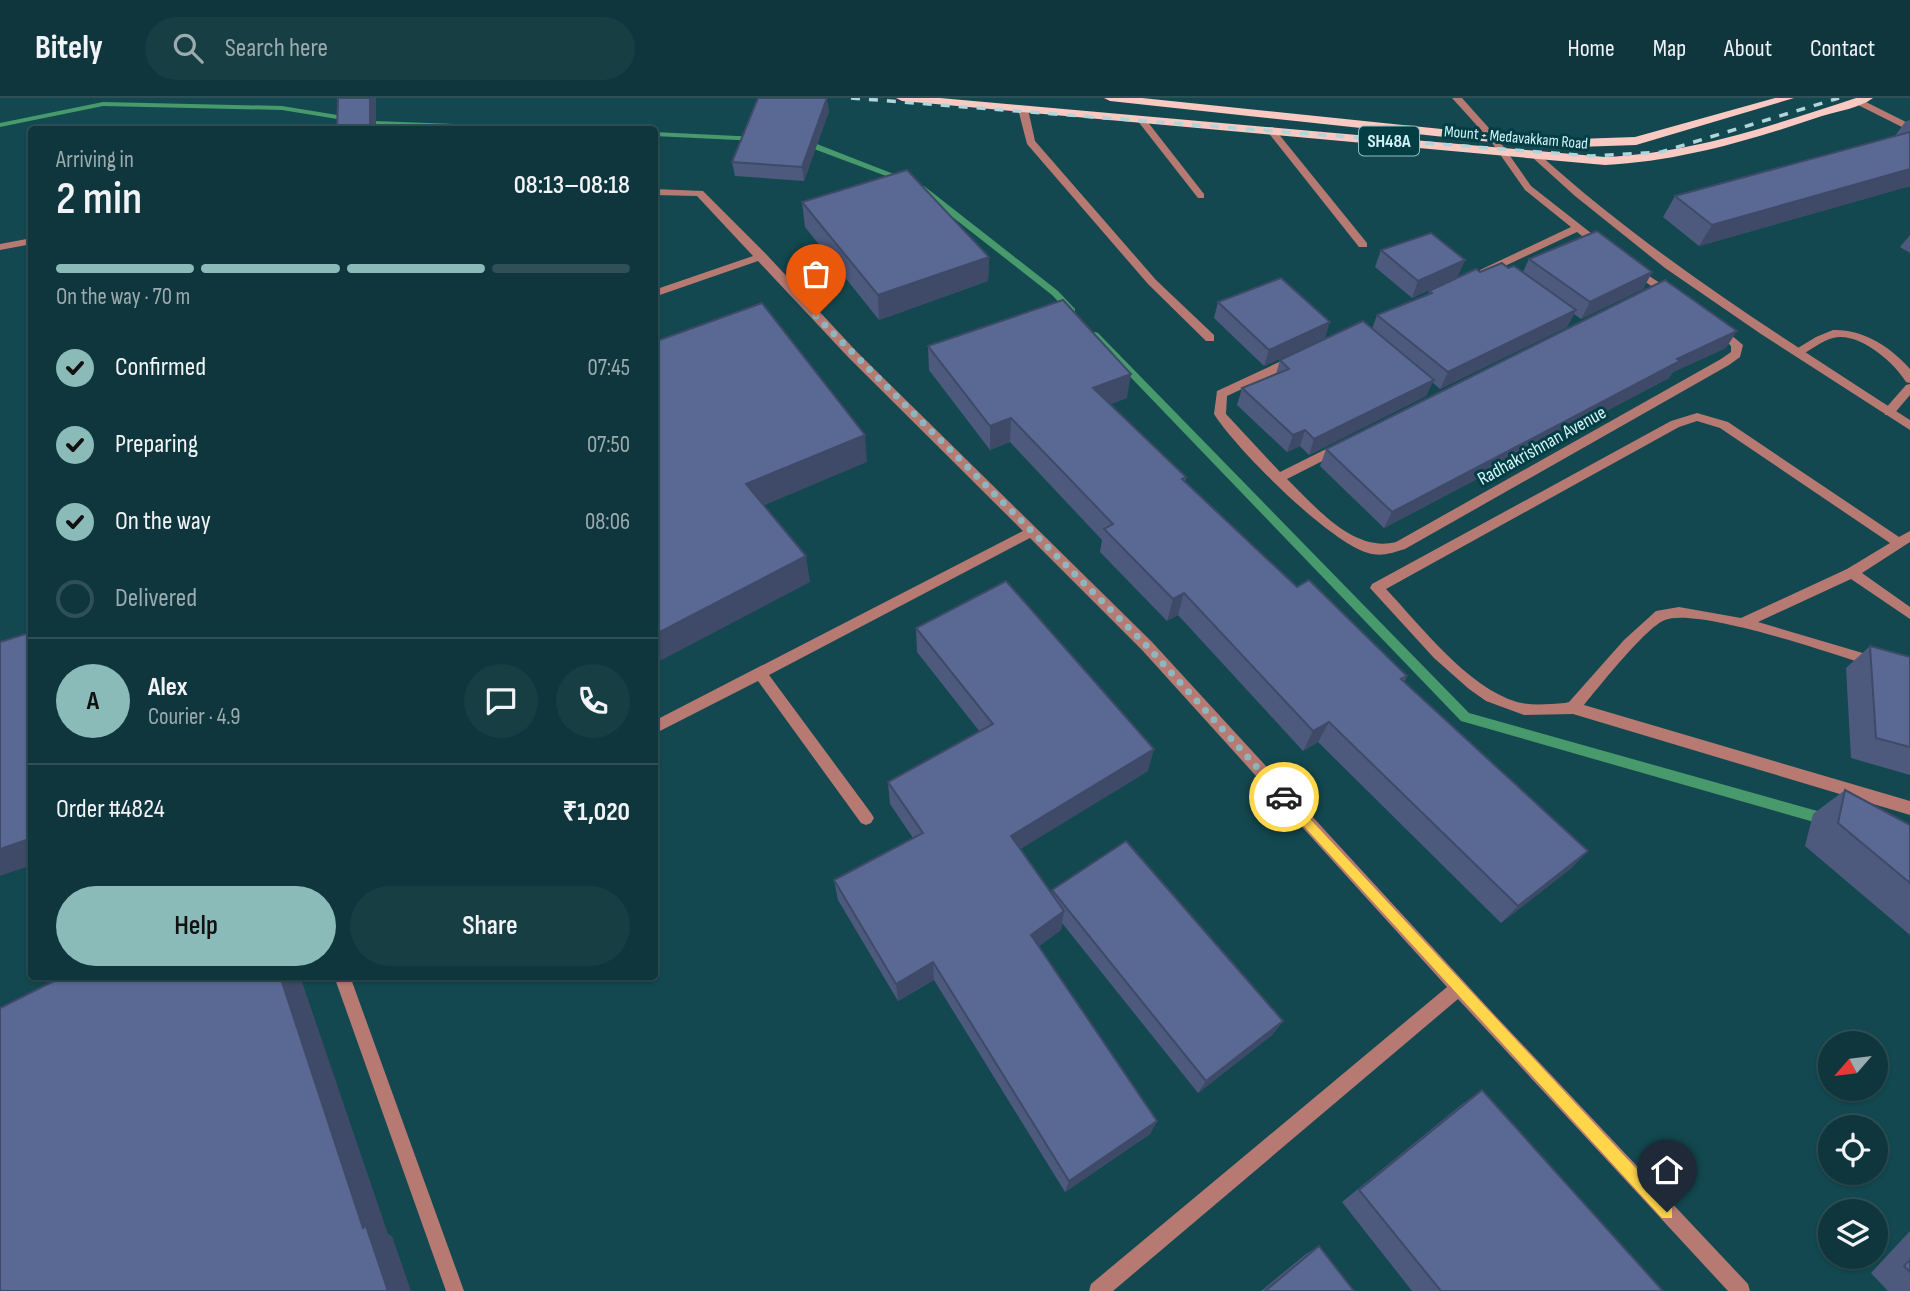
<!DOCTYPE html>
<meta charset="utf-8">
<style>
:root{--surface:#0e363c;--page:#173e43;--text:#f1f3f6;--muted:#9babaf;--line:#2e5056;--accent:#8bbbb9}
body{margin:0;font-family:"Sofia Sans Condensed",sans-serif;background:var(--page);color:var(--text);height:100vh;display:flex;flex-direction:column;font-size:26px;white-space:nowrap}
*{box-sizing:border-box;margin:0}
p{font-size:23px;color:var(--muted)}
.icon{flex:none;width:38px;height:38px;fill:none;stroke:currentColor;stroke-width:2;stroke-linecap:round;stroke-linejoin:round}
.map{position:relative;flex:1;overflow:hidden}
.drawer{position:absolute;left:28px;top:28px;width:630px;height:854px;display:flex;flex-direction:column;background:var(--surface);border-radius:7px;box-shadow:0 2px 5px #0004,0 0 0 2px var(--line)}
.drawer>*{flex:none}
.needle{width:46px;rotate:242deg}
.buttons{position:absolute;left:1818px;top:933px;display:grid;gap:14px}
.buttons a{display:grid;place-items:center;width:70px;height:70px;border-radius:50%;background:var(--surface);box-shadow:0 2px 5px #0004,0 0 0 2px var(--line);font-size:35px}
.pin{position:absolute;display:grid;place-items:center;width:60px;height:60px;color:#fff;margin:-72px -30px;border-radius:50% 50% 50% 0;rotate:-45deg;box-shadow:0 0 7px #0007}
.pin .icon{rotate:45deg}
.courier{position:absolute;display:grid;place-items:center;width:70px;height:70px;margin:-35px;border:5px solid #ffd54a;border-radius:50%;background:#fff;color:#222;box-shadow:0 2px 9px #0007}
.summary em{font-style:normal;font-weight:600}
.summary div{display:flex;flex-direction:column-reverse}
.summary{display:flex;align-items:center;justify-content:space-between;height:119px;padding:0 28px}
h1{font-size:46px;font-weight:600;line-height:52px}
.bar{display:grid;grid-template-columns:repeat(4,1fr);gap:10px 7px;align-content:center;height:84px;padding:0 28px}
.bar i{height:9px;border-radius:5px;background:var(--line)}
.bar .on{background:var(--accent)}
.bar p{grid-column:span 4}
.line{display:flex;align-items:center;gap:18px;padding:0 28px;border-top:2px solid var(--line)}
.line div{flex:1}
.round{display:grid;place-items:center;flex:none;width:74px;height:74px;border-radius:37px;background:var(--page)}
ol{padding:0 28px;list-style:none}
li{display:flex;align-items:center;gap:21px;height:77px}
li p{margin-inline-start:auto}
li .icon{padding:7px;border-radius:50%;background:var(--accent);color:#111;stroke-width:4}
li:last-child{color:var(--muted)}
li i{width:38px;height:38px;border:4px solid var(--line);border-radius:50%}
.primary-button{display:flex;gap:14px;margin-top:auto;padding:14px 28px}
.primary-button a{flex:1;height:80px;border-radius:42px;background:var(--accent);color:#111;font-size:28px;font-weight:600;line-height:80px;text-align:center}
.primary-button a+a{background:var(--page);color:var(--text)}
header{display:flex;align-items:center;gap:42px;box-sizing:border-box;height:98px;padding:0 35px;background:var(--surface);border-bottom:2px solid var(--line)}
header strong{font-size:33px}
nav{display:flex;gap:38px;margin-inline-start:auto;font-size:24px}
.search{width:490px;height:63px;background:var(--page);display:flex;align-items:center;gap:18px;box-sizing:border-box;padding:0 24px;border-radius:38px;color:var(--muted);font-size:26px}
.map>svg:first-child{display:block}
</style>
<header>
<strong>Bitely</strong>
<div class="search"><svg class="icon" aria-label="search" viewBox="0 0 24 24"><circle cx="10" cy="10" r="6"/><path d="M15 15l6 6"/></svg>Search here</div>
<nav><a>Home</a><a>Map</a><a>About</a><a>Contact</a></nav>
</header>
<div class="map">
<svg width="1910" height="1193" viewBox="0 0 1910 1193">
<rect width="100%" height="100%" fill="#134850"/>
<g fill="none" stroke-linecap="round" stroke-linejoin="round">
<g fill="#489a6c" fill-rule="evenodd">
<path d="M103,4l179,4 92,15 195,7 4,2h-86l-113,-5 -92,-15 -179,-4 -103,21v-4z"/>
<path d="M654,34l104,5 4,2 -4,2 -104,-5z"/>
<path d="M798,41h6l105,41 -7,2 -104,-39z"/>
<path d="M918,88h6l134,105 17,18v4h-6l-17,-18 -134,-105z"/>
<path d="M1095,234l3,1 371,380 359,101 5,2 2,4 -2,4 -5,2 -367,-105 -369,-384 -2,-2z"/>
</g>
<g fill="#b67a72" fill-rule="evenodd">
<path d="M654,91l49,2 63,63 91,98 295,290 338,368 258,274 2,7h-22l-270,-292 -345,292h-24l2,-7 356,-297 -305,-337 -112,-112 -261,137 102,138 3,5 -3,5 -5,2 -5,-2 -103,-142 -104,53v-13l369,-190 -174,-173 -91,-97 -104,36v-7l99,-34 -56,-60 -43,-1z"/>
<path d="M1833,232c30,-1 58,17 77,39v14l-4,-1c-12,-20 -48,-51 -73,-44 -11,3 -21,11 -30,16l-4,1 -6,-4 23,-14z"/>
<path d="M1910,286v11l-17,20h-8v-6l21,-24z"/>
<path d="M334,878h16l114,315h-18z"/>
</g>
<g fill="#b67a72" fill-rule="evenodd">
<path d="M1452,0h10l34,38 35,50 74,58v4h-8l-20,-16 -89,42h-8v-4l91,-43 -46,-37 -35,-50z"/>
<path d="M1854,1h6l50,25v7l-56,-28z"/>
<path d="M1023,8l5,3 7,32 121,139 58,55v6h-8l-58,-57 -121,-140 -9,-35z"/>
<path d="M1137,18h6l61,78v4h-6l-61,-78z"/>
<path d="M1267,29h6l94,116v4h-8l-92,-116z"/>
<path d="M1533,56h6c114,103 243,183 371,266v10l-149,-96 -96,-66 -90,-72 -42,-38z"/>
<path d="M32,140v6l-32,6v-6z"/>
<path d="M1632,167l42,27v4h-8l-38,-26 -1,-2z"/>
<path d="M1718,226l25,21 -3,12 -11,8 -324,184c-13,4 -24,8 -37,4 -39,-11 -132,-104 -154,-139l3,-23 73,-34h8v6l-71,33 -1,18 54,58 54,-27h8l2,3 -2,3 -55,28c28,27 66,74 109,63l325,-183 10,-7v-6l-18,-18z"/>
<path d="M1697,315l31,9 171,115 11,-6v11l-48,31 48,34v12l-59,-40 -93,43 152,45v12c-44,-14 -208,-73 -245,-59 -18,6 -67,68 -81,85l326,96v14l-337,-101 -49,1 -38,-14 -17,-12 -35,-31 -64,-70 2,-4 299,-163zM1697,323l23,7 170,115 -43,26 -106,49 -62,-11 -23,4 -32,29 -55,62 -4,1c-16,1 -33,3 -48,-1 -50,-15 -96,-76 -131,-113l293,-162z"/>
</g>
<g fill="#fac9c1" fill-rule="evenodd">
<path d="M896,0h44l665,59c88,-4 168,-32 251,-59h17c-13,10 -35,13 -51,18 -71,24 -141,45 -217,49l-703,-64z"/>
<path d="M1104,0h38l406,42 87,-3 140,-39h19l-158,47 -88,3 -438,-47z"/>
</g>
<path stroke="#b0d5da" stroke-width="3.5" stroke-dasharray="9 9" stroke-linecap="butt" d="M851,0l740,58 70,-4 178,-54"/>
</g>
<g fill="#4d5a7e">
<path d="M829,13l-25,70 -69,-5 -3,-14z"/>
<path d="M1910,22v66l-211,60 -36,-29 12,-21 220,-60 10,-14z"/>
<path d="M802,104l187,55 -1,24 -109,39 -74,-93z"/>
<path d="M1910,137v18l-10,-6z"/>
<path d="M1381,152l84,10 -8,17 -45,21 -37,-31z"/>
<path d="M1529,161l123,13 -9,17 -62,30 -7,-5 -7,13 -127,62 -8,-7 -6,14 -117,59 -9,-9 -13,6 -50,-47 5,-17 34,-14 4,-14 92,-31 5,-14 51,-20 1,-4 79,-23 15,4z"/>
<path d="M1218,204l107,36 -61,28 -50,-48z"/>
<path d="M928,248l199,52 -17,6 76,73 -1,5 112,105 110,89 -3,6 184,169 -18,18 -69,54 -183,-181 -15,9 -125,-136 -11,6 -67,-69 2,-12 -92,-98 -20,8 -61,-80z"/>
<path d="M1726,250l-53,24 -4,6 -285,150 -64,-62 6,-17z"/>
<path d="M916,530l232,143 -128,78 32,44v-3l231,131 -11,14 -74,58 -136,-170 -1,7 -22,16 118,175 -7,13 -85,58 -131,-212 -36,21 -60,-101 -4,-20 79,-42 -23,-34 -2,-22 92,-50 -63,-80z"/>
<path d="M1870,548l40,11v118l-59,-17 -5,-90z"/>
<path d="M1845,692l65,35v110l-105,-89 8,-32z"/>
<path d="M1482,992l181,201h-251l-70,-89 119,-97z"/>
<path d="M1910,1133v60h-22l-17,-18z"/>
<path d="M1319,1148l35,45h-93l45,-37z"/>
</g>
<g fill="#3e4a67">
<rect x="370" y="0" width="6" height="32"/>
<path d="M827,0l2,13 -25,70 -2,-14z"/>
<path d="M1910,71v17l-211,60 13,-21z"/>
<path d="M989,159l-1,24 -109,39 -1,-25z"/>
<path d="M1465,162l-8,17 -45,21 6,-17z"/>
<path d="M1652,174l-9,17 -62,30 9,-17z"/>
<path d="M1576,212l-9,17 -127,62 8,-17z"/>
<path d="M1330,224l-5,16 -61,28 5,-16z"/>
<path d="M1737,233l-11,17 -53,24 -4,6 -285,150 8,-16 285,-153z"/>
<path d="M1131,276l-4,24 -37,14 3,-24z"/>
<path d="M1434,282l-8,16 -117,59 5,-16z"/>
<path d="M1011,320l-1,24 -20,8v-24z"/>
<path d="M1305,332l-5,16 -13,6 6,-17z"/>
<path d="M865,337l2,27 -116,49 -5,-27z"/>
<path d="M806,458l4,26 -156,82v-29z"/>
<path d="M1184,495l-6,22 -11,6 6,-22z"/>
<path d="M1329,624l-11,20 -15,9 10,-20z"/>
<path d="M1154,651l-6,22 -139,85 2,-20z"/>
<path d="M32,740v27l-32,11v-27z"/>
<path d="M1588,753l-18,18 -69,54 17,-17z"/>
<path d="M1064,813l-3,19 -32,23 2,-18z"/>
<path d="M933,864l1,18 -36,21 -2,-17z"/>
<path d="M280,878h20l88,258 4,2 19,55h-23l-25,-63z"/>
<path d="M1283,923l-11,14 -74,58 8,-12z"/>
<path d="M1157,1023l-7,13 -85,58 4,-11z"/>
</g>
<g fill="#596993" stroke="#3e4a67" stroke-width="2">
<path d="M338,0h32v32h-33z"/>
<path d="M758,0h69l-25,69 -70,-5z"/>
<path d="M1910,34v37l-198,56 -37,-29z"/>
<path d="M907,72l82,87 -111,38 -76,-93z"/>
<path d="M1597,133l55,41 -62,30 -61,-43z"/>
<path d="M1431,135l34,27 -47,21 -37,-31z"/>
<path d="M1502,165l6,5 6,-2 62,44 -128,62 -71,-57 55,-22 -3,-2 47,-22 4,3z"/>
<path d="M1281,180l49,44 -61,28 -51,-48z"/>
<path d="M1665,182l72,51 -60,28 3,2 -288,151 -66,-63z"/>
<path d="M1063,202l68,74 -38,14 93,89 -4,2 115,108 12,-7 98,96 -6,3 187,172 -70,55 -189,-184 -16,9 -129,-138 -11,6 -69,-70 9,-5 -102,-106 -21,8 -62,-80z"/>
<path d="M762,205l103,132 -119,49 60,72 -152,79v-293z"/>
<path d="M1363,223l71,59 -120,59 -9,-9 -12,5 -51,-47 47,-19 -9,-9z"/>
<path d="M1006,483l148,168 -143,87 53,75 -33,24 126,186 -88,60 -136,-219 -37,22 -62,-104 89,-47 -35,-51 105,-58 -77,-96z"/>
<path d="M32,534v206l-32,11v-207z"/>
<path d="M1870,548l40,11v90l-34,-9z"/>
<path d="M1845,692l65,35v58l-72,-60z"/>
<path d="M1126,743l157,180 -77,60 -154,-191z"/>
<path d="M64,878h216l83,252 3,-2 22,65h-388v-283z"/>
<path d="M1482,992l181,201h-222l-82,-101z"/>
<path d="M1319,1148l35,45h-89z"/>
<path d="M1910,1162v12l-6,-6z"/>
</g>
<path fill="#ffd54a" d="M1284,693l388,416v11h-10l-382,-418v-7z"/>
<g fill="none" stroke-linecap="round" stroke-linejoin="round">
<path stroke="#8eb6bd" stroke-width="7" stroke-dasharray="0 12.6" d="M816,218l331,330 137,151"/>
</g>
<g text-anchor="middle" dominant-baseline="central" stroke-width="6" stroke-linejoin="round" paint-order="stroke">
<g font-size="16" fill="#d1f2f7" stroke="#043e45">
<text transform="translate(1516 40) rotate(5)">Mount - Medavakkam Road</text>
</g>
<rect fill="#043e45" stroke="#94bcc2" stroke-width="2" x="1359" y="28.5" width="60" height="29" rx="5"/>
<g font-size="18" font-weight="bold" fill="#d1f2f7">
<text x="1389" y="43">SH48A</text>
</g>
<g font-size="19" fill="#d1f2f7" stroke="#043e45">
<text transform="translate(1542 348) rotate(-29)">Radhakrishnan Avenue</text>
</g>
</g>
</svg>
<div class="buttons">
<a><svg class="needle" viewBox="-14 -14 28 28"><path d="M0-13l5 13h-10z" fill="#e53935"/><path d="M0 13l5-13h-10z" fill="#9babaf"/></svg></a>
<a><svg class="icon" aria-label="locate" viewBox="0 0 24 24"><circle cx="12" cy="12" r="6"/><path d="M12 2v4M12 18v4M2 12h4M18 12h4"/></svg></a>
<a><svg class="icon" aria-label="layers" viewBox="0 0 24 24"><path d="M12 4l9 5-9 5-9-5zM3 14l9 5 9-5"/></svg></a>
</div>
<div class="pin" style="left:816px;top:218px;background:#ea580c"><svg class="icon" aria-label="bag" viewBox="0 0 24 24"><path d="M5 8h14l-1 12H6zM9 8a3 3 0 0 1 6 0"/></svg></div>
<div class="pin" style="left:1667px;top:1114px;background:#1f2937"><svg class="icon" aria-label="home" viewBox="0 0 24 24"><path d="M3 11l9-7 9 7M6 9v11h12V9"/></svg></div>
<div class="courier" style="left:1284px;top:699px"><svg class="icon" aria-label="car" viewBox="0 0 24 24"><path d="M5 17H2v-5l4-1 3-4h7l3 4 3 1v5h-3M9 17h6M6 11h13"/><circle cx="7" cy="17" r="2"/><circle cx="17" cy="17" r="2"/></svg></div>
<section class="drawer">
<div class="summary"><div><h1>2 min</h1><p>Arriving in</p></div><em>08:13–08:18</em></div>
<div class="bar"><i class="on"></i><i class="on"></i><i class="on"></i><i></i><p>On the way · 70 m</p></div>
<ol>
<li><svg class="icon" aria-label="check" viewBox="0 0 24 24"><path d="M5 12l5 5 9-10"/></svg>Confirmed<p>07:45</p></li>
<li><svg class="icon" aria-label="check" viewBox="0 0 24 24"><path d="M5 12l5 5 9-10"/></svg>Preparing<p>07:50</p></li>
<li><svg class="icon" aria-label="check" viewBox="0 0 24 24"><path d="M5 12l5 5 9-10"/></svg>On the way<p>08:06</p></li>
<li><i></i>Delivered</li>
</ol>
<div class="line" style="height:126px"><b class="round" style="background:var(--accent);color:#111">A</b><div><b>Alex</b><p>Courier · 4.9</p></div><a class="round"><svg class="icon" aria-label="chat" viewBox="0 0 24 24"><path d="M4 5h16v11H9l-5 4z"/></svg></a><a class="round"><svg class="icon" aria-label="phone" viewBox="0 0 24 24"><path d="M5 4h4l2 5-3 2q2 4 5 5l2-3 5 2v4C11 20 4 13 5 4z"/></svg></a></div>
<div class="line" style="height:91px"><div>Order #4824</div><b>₹1,020</b></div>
<div class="primary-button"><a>Help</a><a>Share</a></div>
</section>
</div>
